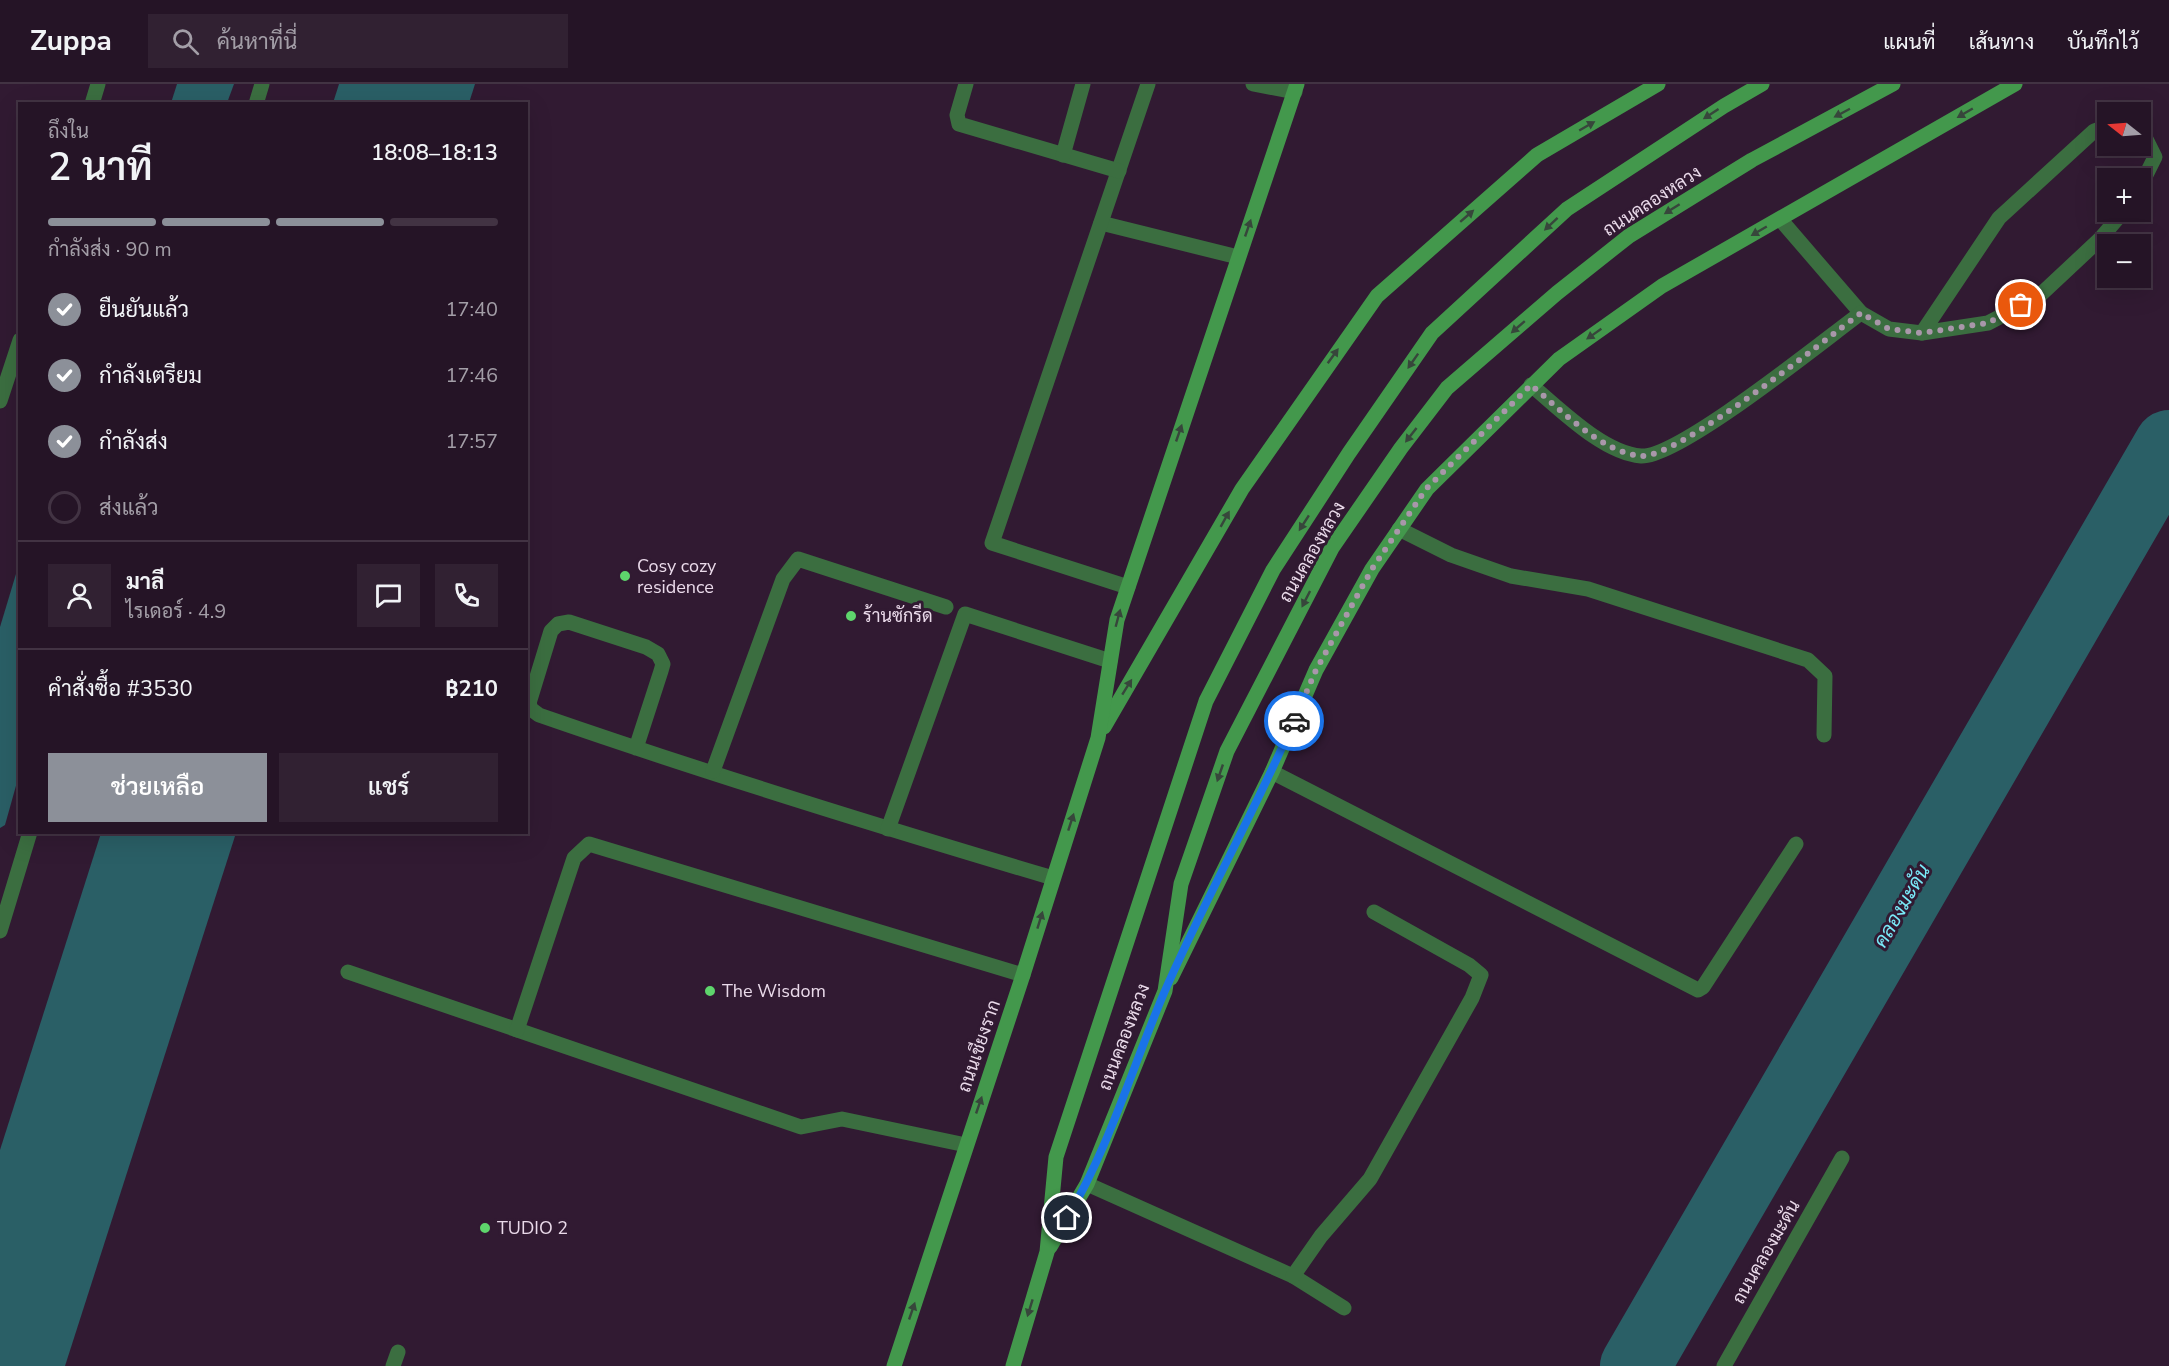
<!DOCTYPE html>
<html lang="th">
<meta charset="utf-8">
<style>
:root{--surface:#251426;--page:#312132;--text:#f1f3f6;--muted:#a39ea7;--line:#423343;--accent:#8c9099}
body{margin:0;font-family:"Nunito Sans",Sarabun,sans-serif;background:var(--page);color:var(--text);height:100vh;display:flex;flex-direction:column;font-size:22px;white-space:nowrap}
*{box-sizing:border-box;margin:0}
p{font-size:20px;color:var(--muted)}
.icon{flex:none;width:33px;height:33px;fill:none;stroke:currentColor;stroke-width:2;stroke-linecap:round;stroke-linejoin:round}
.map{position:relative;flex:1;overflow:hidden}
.drawer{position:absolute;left:18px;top:18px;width:510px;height:732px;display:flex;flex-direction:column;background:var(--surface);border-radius:0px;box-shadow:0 6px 24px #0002,0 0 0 2px var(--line)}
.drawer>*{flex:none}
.needle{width:39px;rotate:287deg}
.fabs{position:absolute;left:2097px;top:18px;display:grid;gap:12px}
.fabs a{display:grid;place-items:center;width:54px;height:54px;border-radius:0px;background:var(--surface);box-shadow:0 6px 24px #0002,0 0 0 2px var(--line);font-size:30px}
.pin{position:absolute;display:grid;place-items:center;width:51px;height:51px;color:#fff;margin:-26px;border:3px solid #fff;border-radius:50%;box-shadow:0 2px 6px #0007}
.courier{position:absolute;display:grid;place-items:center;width:60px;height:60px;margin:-30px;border:4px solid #1a73e8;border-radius:50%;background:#fff;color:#222;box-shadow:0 2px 8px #0007}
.overview em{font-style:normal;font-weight:600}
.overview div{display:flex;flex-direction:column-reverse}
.overview{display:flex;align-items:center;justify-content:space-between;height:102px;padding:0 30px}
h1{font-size:39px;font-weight:600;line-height:45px}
.bar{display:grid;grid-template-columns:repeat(4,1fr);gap:9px 6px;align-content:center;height:72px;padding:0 30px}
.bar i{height:8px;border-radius:4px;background:var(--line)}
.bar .on{background:var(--accent)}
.bar p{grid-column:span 4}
.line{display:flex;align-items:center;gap:15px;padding:0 30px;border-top:2px solid var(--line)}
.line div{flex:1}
.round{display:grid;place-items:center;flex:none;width:63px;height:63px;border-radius:0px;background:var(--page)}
ol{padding:0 30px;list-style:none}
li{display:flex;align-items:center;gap:18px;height:66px}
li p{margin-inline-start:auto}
li .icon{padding:6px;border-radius:50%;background:var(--accent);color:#fff;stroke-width:4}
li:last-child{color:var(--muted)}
li i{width:33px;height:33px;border:3px solid var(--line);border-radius:50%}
.button{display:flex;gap:12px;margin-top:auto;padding:12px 30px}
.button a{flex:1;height:69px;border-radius:0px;background:var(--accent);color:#fff;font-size:24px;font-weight:600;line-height:69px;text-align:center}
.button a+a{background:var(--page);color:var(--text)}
header{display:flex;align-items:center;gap:36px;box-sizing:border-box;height:84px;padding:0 30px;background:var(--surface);border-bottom:2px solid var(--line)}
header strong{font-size:28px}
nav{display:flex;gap:33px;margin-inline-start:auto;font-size:21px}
.search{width:420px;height:54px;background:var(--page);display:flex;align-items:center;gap:15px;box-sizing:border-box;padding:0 21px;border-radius:0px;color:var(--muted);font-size:22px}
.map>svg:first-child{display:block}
</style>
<header>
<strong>Zuppa</strong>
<div class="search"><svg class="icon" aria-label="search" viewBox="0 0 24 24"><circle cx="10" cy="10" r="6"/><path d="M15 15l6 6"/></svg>ค้นหาที่นี่</div>
<nav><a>แผนที่</a><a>เส้นทาง</a><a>บันทึกไว้</a></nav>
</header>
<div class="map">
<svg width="2169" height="1282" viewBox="0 0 2169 1282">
<rect width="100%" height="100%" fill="#311a32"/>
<g fill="#2a5f66">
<path d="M177,0h57l-7,19h-56z"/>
<path d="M339,0h136l-6,19h-136z"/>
<path d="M19,480v211l-14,50 -5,3v-201z"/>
<path d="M101,749h135l-171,533h-65v-216z"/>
</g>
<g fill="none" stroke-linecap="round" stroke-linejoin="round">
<path stroke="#2a5f66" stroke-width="70" d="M1635,1282l534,-921"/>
<g stroke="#3b6e40" stroke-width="15">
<path d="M1253,0l42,8"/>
<path d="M92,20l6,-20"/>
<path d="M2140,50l5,3 10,20 -15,30"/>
<path d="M1780,135l81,94 28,16 33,4 66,-10 50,-26 62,-58 23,-27"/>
<path d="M1101,139l137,34"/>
<path d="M1922,249l77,-115 95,-87 14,-5"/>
<path d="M1531,301c29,24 72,68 110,71 38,2 183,-116 220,-143"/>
<path d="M0,317l20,-61"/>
<path d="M1399,445l52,26 60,21 77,13 220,71 17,16 -1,59"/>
<path d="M1128,503l-136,-44 156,-459"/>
<path d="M636,664l25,-77 2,-7 -5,-10 -12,-7 -77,-25 -11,2 -7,7 -22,72 2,6 8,6c170,59 342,112 514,163"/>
<path d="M713,687l70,-192 15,-20 148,48"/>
<path d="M888,745l77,-215 145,47"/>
<path d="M348,888l453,155 41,-8 124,26"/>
<path d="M517,946l57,-172 15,-14 434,131"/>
</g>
<g stroke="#3b6e40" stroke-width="15">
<path d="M966,0l-9,31 2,9 160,47"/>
<path d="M256,20l6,-20"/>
<path d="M1063,71l20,-71"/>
<path d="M1272,688l426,218 5,-3 93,-143"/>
<path d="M0,847l30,-99"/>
<path d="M1087,1100l206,92 51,32"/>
<path d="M1293,1192l28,-40 49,-57 102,-181 9,-23 -12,-10 -95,-53"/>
<path d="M393,1282l5,-14"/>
<path d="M1724,1282l118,-208"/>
</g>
<g stroke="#43984c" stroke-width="15">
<path d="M1104,643l138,-238 135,-193 160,-141 121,-71"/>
<path d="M1171,894l101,-206 44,-102 56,-101 55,-80 132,-130 103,-73 353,-202"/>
<path d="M1050,1163l37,-63 78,-193 16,-107 46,-133 105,-203 69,-100 46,-60 110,-95 72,-57 123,-76 141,-76"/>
<path d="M894,1282l129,-391 75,-237 19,-118 180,-536"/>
<path d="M1013,1282l34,-114 9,-95 150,-456 67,-131 76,-117 83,-120 135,-124 157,-103 38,-22"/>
</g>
</g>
<defs><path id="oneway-solid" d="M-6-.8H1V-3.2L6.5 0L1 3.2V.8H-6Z" transform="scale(1.5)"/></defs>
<g fill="#37463b">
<use href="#oneway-solid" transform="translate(1842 29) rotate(152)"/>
<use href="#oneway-solid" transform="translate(1965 29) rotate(150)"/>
<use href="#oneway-solid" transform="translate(1711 30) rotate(147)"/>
<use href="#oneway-solid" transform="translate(1587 42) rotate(-30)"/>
<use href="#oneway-solid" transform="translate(1672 125) rotate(148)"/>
<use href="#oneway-solid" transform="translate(1467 132) rotate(-41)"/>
<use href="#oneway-solid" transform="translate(1551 140) rotate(137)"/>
<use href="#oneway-solid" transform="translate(1248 144) rotate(-71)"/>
<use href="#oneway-solid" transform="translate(1759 147) rotate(150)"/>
<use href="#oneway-solid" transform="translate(1518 243) rotate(139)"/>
<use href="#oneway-solid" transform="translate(1594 250) rotate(145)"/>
<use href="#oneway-solid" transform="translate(1333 272) rotate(-54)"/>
<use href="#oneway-solid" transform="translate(1413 277) rotate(125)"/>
<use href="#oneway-solid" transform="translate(1179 349) rotate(-71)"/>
<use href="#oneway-solid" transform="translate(1411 351) rotate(128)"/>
<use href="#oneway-solid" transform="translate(1225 435) rotate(-61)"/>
<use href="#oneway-solid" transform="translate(1304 439) rotate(123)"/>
<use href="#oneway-solid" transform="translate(1306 515) rotate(117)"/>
<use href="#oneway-solid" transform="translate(1118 534) rotate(-75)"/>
<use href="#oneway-solid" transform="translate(1127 603) rotate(-58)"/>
<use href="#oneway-solid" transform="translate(1220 689) rotate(109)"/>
<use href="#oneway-solid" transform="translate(1071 738) rotate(-72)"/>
<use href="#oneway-solid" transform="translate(1040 836) rotate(-73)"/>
<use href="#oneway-solid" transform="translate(979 1021) rotate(-71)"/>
<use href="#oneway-solid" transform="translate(1030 1224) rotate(107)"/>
<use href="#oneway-solid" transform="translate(912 1227) rotate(-71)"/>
</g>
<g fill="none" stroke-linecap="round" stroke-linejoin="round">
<path stroke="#a997aa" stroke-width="6" stroke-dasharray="0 10.8" d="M1294,637l22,-51 56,-101 54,-80 105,-104c29,24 71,68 110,71 38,2 183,-116 220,-143l28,16 33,4 66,-10 33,-18"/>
<path stroke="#1a73e8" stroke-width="8" d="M1067,1134c42,-70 65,-150 97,-225 40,-92 90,-180 130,-272"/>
</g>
<g fill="#5ed56c" stroke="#311a32" stroke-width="2">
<circle cx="625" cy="492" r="6"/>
<circle cx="851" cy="532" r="6"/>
<circle cx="710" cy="907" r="6"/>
<circle cx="485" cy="1144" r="6"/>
</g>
<g text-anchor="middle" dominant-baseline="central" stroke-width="6" stroke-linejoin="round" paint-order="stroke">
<g font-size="18" fill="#eadaea" stroke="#311a32">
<text transform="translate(1652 117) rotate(-33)">ถนนคลองหลวง</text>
<text transform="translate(1312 468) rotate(-60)">ถนนคลองหลวง</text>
<text transform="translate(1124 953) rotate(-69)">ถนนคลองหลวง</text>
<text transform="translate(979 962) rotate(-71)">ถนนเชียงราก</text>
<text transform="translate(1766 1168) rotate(-60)">ถนนคลองมะดัน</text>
</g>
<g font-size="18" fill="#eadaea" stroke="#311a32" text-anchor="start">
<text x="637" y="482">Cosy cozy<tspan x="637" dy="21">residence</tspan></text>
<text x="863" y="532">ร้านซักรีด</text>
<text x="722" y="907">The Wisdom</text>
<text x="497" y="1144">TUDIO 2</text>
</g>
<g font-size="20" font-style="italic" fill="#7aeaf8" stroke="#311a32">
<text transform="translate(1902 822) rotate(-60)">คลองมะดัน</text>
</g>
</g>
</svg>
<div class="fabs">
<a><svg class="needle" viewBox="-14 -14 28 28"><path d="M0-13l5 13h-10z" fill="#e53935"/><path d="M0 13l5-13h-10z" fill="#a39ea7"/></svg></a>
<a>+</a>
<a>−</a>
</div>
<div class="pin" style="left:2021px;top:221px;background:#ea580c"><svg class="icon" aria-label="bag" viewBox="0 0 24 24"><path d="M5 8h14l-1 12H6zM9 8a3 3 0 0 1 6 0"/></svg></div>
<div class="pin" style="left:1067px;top:1134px;background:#1f2937"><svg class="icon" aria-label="home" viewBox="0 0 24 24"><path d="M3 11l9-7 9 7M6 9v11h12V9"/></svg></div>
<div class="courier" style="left:1294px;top:637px"><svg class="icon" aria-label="car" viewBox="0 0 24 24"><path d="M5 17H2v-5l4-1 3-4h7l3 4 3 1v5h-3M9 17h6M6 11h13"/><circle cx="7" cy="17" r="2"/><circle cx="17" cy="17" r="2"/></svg></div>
<section class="drawer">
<div class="overview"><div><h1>2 นาที</h1><p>ถึงใน</p></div><em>18:08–18:13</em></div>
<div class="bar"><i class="on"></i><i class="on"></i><i class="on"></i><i></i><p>กำลังส่ง · 90 m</p></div>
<ol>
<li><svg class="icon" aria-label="check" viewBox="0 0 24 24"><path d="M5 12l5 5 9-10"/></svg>ยืนยันแล้ว<p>17:40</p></li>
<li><svg class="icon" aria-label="check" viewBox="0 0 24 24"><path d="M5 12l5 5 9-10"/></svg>กำลังเตรียม<p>17:46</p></li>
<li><svg class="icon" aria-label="check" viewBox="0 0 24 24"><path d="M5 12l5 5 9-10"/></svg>กำลังส่ง<p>17:57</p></li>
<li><i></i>ส่งแล้ว</li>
</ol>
<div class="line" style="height:108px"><a class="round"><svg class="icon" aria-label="person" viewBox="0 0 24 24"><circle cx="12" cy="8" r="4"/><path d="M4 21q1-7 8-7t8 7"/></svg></a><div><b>มาลี</b><p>ไรเดอร์ · 4.9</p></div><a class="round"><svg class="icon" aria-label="chat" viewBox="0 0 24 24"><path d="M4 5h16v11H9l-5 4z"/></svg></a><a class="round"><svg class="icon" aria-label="phone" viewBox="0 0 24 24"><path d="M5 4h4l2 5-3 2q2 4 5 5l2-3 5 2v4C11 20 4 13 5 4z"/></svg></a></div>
<div class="line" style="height:78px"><div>คำสั่งซื้อ #3530</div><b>฿210</b></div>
<div class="button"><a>ช่วยเหลือ</a><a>แชร์</a></div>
</section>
</div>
